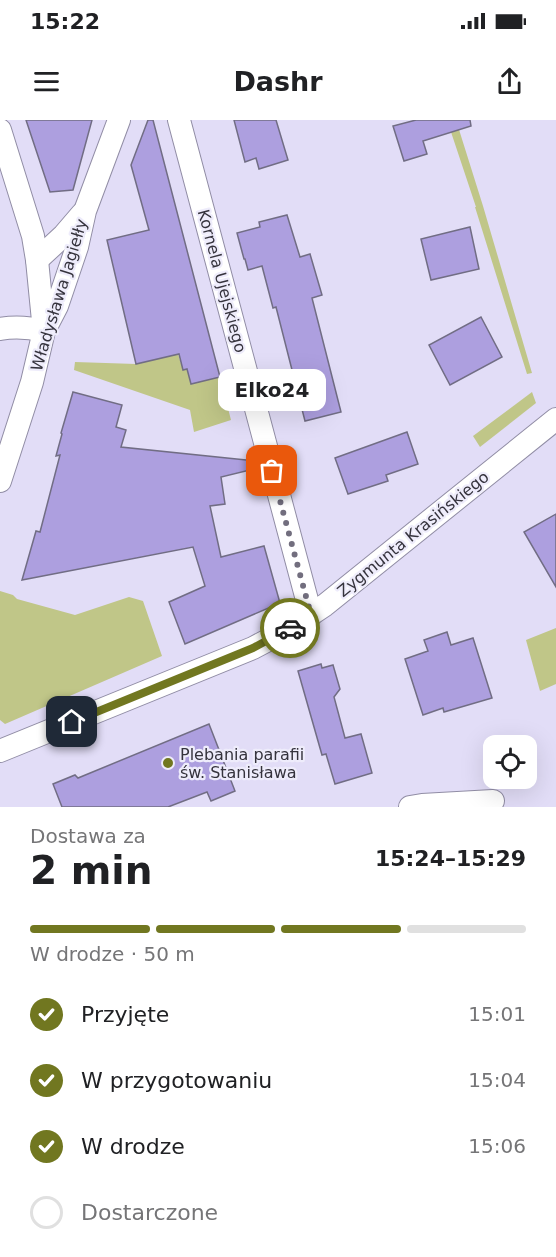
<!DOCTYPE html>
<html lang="pl">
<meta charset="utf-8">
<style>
:root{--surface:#fff;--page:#f6f6f6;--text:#202124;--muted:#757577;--line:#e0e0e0;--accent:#717720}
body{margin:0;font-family:"DejaVu Sans",sans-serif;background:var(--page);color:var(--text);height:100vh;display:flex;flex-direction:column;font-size:22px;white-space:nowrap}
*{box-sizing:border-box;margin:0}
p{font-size:20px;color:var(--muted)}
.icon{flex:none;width:33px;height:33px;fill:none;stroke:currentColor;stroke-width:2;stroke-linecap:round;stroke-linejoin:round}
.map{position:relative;height:687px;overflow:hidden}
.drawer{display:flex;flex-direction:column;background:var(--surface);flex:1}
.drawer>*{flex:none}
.buttons{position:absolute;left:483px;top:615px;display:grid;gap:12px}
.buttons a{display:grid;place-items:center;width:54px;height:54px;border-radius:12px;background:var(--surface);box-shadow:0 6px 24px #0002;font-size:30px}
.pin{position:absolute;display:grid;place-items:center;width:51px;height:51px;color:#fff;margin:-26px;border-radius:12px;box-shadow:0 3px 9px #0006}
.courier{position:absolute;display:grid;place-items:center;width:60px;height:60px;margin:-30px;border:4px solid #717720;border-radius:50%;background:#fff;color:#222;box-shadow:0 2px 8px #0007}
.bubble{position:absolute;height:42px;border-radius:12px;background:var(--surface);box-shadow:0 6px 24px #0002;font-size:20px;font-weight:800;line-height:42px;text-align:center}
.head em{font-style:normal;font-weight:800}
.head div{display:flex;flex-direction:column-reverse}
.head{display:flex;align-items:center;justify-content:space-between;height:102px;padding:0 30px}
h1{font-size:39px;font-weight:800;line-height:45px}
.bar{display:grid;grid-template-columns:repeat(4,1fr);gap:9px 6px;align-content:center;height:72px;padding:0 30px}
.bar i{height:8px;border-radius:4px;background:var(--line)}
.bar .active{background:var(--accent)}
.bar p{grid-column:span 4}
ol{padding:0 30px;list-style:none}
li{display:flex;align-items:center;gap:18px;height:66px}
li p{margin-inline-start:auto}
li .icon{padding:6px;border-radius:50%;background:var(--accent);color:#fff;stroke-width:4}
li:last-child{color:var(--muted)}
li i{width:33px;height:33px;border:3px solid var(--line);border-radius:50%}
.status{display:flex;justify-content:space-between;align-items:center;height:42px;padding:0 30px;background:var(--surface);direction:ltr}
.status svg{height:16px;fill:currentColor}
header{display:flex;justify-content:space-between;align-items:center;height:78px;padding:0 30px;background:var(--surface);font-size:27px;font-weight:800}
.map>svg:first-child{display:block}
</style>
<div class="status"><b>15:22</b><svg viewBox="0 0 49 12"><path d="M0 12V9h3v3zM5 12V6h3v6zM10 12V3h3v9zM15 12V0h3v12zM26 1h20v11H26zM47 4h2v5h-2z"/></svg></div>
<header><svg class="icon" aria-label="menu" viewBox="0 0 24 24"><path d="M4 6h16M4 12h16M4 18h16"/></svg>Dashr<svg class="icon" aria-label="share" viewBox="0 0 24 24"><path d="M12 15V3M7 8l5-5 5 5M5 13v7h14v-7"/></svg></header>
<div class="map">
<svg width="556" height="687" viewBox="0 0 556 687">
<rect width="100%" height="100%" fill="#e2ddf7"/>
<g fill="#c0c688">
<path d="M447,0h9l27,86 49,167 -5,1 -52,-167h1z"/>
<path d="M178,234l5,16 4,-1 4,15 29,-7 11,43 -37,12 -4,-22 -116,-40 1,-8 61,2z"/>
<path d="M532,272l4,11 -56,44 -7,-11z"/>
<path d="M0,471l13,4 4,4 58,16 54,-18 14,4 19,55 -157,68 -5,-4z"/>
<path d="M556,508v56l-16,7 -14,-51z"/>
</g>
<g fill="#ad9fdf" stroke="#716d84" stroke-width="1.5">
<path d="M26,0h66l-19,70 -23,2z"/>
<path d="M148,0h5l67,257 -29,7 -4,-15 -4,1 -4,-16 -43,10 -29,-124 42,-10 -18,-65z"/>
<path d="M234,0h42l12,40 -29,9 -3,-11 -11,4z"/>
<path d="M416,0h54l1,6 -48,15 4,13 -23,7 -11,-35z"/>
<path d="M287,95l13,42 10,-3 12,41 -10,3 29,114 -36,9 -29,-114 -3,1 -11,-42 -14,4 -3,-11h-1l-7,-26 23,-6 -1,-5z"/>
<path d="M470,107l9,42 -48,11 -10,-41z"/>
<path d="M481,197l21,40 -52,28 -21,-40z"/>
<path d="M73,272l49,13 -6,22 10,3 -5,17 135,14 2,7 -37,9 4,27 -15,2 11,51 43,-11 16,57 -95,41 -16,-42 36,-16 -12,-39 -171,33 14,-49 4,1 20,-77 -4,1 6,-22 -1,-1z"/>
<path d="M407,312l11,32 -32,11 2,6 -40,13 -13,-36z"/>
<path d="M556,394v73l-32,-55z"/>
<path d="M447,512l4,13 22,-7 19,60 -48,14 -1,-4 -20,7 -18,-56 23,-8 -4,-11z"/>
<path d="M321,544l1,4 11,-3 7,24 -6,8 11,41 16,-4 11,39 -37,11 -9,-30 -4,1 -24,-84z"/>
<path d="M209,604l26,67 -24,10 -4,-9 -39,15h-106l-9,-23 22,-9 3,3z"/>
</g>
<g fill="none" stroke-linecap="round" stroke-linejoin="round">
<g stroke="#918da5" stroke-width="24">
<g id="street">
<path d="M179,0l132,495"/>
<path d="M0,10l33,106 4,24 7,71"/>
<path d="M37,140l27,-25 18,-21"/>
<path d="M0,209c16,-3 28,-2 44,2"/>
<path d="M0,361l32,-99 12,-51 13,-25 20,-59 8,-36 34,-91"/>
<path d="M0,631l253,-103 36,-19 36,-24 231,-186"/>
<path d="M410,687l12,-2 71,-4"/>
</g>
</g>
<use href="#street" stroke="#fff" stroke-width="22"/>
</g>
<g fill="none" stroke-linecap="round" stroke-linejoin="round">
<path stroke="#726e7e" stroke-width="6" stroke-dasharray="0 10.8" d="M272,351l39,144 -21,13"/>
<path stroke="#717720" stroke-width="8" d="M72,602l181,-74 37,-20"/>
</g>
<circle fill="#717720" stroke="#eeecfb" stroke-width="2" cx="168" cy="643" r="6"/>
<g text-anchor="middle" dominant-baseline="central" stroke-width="4.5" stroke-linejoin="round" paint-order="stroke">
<g font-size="16" fill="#35333d" stroke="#eeecfb">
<text transform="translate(222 161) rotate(75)">Kornela Ujejskiego</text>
<text transform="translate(59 175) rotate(-73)">Władysława Jagiełły</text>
<text transform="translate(413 414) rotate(-39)">Zygmunta Krasińskiego</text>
</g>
<g font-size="16" fill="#35333d" stroke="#eeecfb" text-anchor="start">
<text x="180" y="634">Plebania parafii<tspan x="180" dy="18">św. Stanisława</tspan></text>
</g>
</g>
</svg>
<div class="buttons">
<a><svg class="icon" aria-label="locate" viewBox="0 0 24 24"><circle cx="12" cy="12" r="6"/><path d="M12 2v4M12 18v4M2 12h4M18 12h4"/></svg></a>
</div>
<div class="pin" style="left:272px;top:351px;background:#ea580c"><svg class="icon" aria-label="bag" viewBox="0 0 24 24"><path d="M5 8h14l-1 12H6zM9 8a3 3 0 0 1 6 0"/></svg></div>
<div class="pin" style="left:72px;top:602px;background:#1f2937"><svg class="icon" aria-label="home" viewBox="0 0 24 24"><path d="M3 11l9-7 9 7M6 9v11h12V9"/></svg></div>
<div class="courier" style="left:290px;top:508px"><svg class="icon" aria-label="car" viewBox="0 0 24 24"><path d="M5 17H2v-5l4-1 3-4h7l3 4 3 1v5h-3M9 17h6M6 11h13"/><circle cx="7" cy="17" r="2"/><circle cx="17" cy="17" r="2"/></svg></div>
<div class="bubble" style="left:218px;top:249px;width:108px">Elko24</div>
</div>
<section class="drawer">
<div class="head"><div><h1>2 min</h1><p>Dostawa za</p></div><em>15:24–15:29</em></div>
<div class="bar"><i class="active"></i><i class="active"></i><i class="active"></i><i></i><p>W drodze · 50 m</p></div>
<ol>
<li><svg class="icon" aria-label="check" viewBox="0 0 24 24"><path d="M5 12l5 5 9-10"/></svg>Przyjęte<p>15:01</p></li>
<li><svg class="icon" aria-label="check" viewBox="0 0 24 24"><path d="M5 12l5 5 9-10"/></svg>W przygotowaniu<p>15:04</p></li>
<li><svg class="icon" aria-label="check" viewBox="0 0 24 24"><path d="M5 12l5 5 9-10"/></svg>W drodze<p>15:06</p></li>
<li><i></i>Dostarczone</li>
</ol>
</section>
